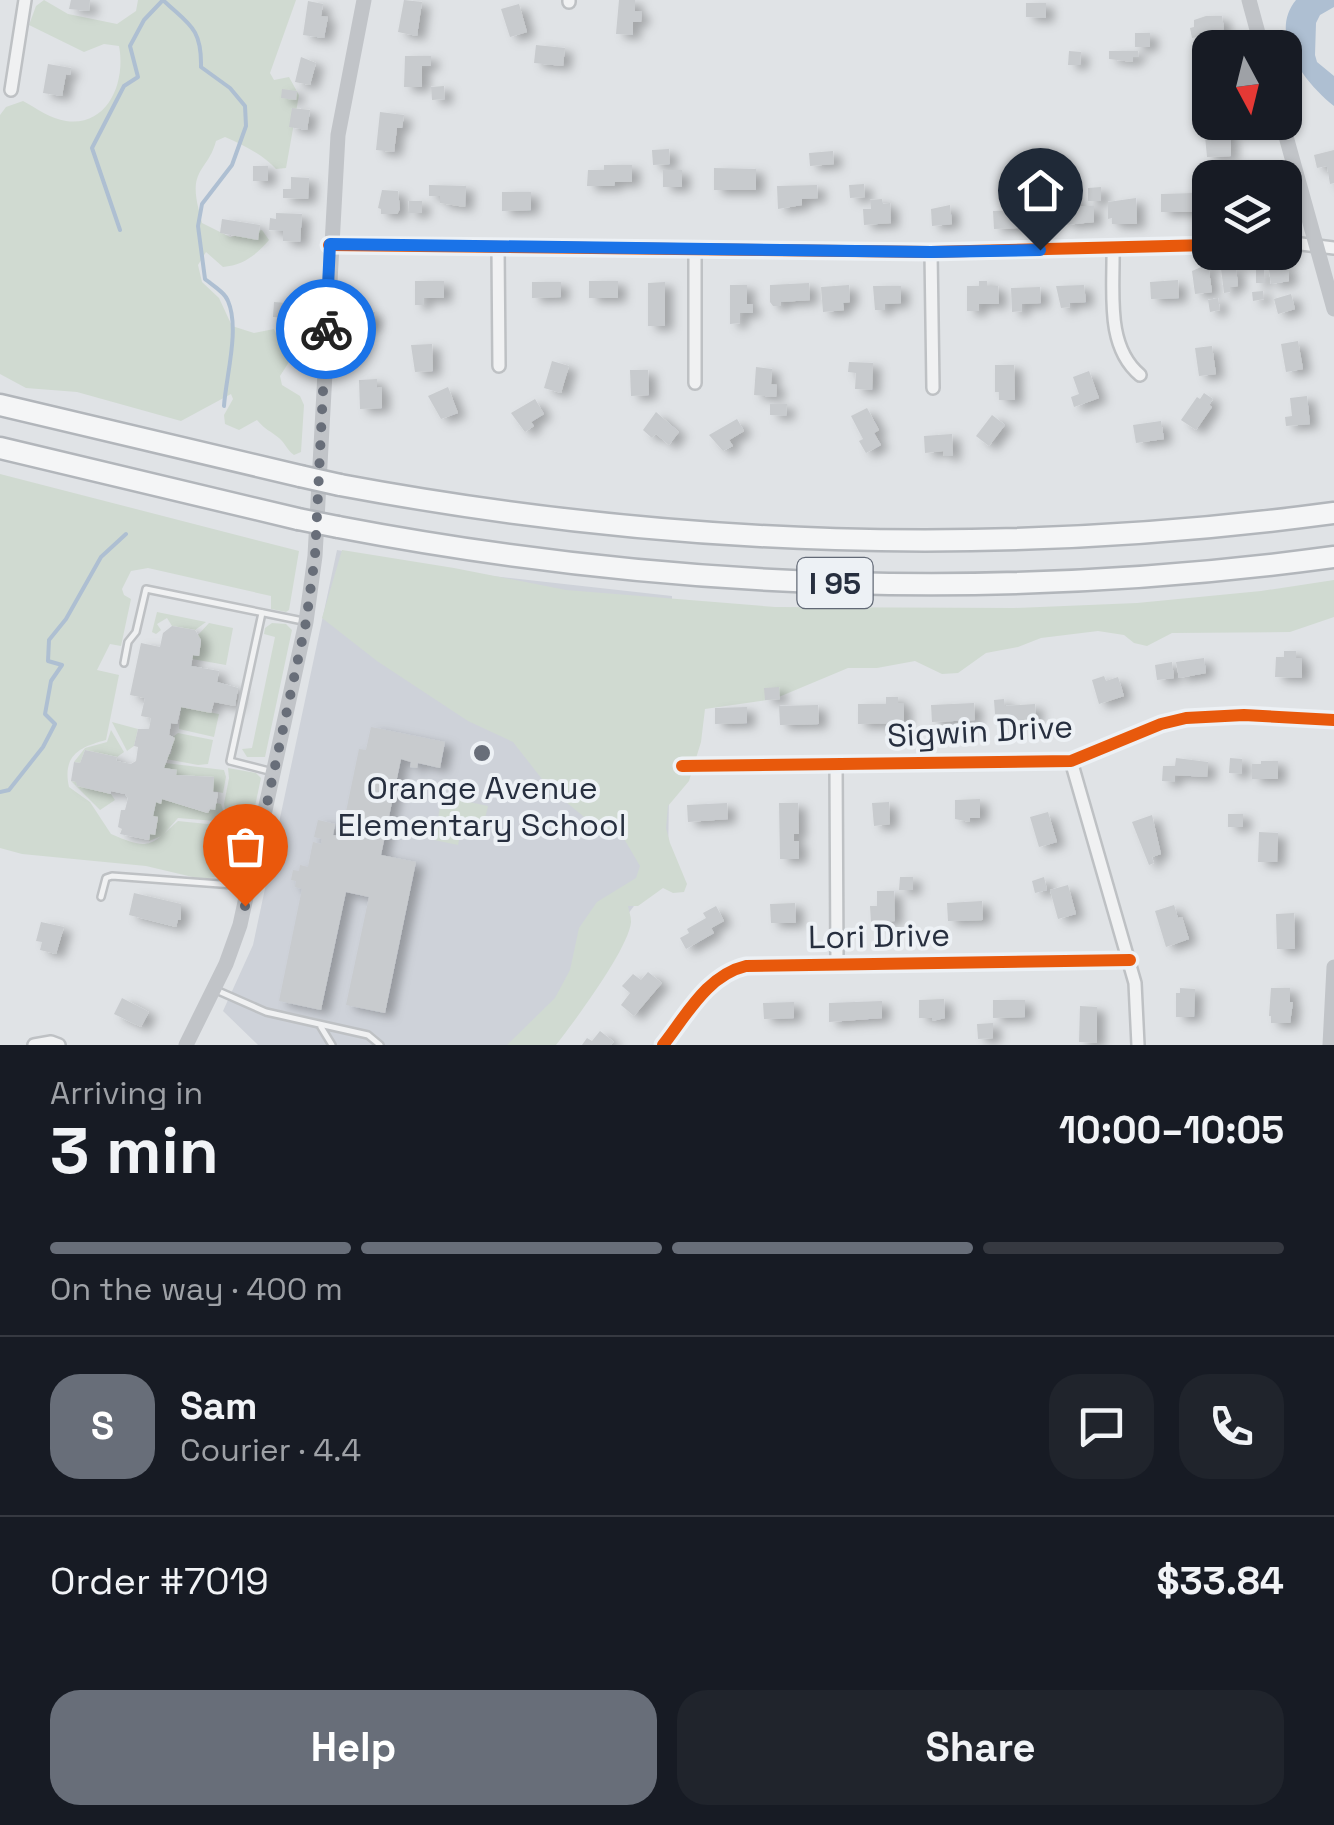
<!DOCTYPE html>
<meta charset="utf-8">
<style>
:root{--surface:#171b24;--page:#20242c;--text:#f1f3f6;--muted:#9ea1a6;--line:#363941;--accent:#686e79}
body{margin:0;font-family:"Space Grotesk",sans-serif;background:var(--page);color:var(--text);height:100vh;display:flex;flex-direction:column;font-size:38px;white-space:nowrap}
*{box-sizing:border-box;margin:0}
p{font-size:32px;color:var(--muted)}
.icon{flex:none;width:55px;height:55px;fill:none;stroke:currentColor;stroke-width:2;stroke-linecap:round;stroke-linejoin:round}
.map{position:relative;height:1045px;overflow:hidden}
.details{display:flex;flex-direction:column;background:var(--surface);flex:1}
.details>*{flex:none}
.needle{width:65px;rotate:173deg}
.fabs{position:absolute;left:1192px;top:30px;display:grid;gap:20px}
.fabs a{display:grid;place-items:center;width:110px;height:110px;border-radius:20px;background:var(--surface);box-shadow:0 2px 8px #0004;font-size:50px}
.pin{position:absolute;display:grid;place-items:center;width:85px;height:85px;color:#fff;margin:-102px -42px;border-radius:50% 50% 50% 0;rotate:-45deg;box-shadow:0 0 10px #0007}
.pin .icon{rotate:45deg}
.courier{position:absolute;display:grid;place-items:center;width:100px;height:100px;margin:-50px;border:8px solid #1a73e8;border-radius:50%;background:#fff;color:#222;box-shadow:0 2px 12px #0007}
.headline em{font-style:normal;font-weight:600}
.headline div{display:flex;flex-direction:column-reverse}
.headline{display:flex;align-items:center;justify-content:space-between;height:170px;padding:0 50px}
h1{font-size:65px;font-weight:600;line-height:75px}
.bar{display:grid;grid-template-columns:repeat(4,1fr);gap:15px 10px;align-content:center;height:120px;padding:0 50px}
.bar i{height:12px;border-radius:8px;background:var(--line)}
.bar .current{background:var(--accent)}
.bar p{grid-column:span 4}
.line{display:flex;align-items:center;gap:25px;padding:0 50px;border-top:2px solid var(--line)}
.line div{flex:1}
.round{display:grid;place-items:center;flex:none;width:105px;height:105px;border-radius:30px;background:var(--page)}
.cta{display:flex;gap:20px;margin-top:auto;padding:20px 50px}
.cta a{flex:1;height:115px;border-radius:30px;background:var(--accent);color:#fff;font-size:40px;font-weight:600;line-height:115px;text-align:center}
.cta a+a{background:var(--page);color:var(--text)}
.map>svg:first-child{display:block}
</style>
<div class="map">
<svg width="1334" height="1045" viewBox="0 0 1334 1045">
<defs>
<filter id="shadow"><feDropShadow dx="8" dy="4.5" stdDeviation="5" flood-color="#0004"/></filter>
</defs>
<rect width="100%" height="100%" fill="#e0e3e6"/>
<path fill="#ced2d9" d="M337,550l129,23 206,23 -4,264 -137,185h-273l-35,-34 30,-66z"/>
<g fill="#d0dad1">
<path d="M44,0l24,14 49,10 19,-13 2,-11h158l-26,73 4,7 15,-3 10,18 -13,73 -10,1c-11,-13 -34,-25 -51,-32l-9,4c-5,19 -15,25 -19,38 -4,13 2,31 5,44l28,14 32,-7 7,10c-13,15 -25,25 -46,27l-17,-15 -8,13 4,17 17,16 13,28 22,7 20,-4 15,33 -9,14 2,9 18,11 4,9 -3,47 -7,3c-7,-5 -9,-12 -15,-17 -8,-7 -14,-8 -22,-18l-18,10 -14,-6 -1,-9 9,-16 -2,-5 -50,27 -104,-29 -51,-4 -26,-14v-259l6,-8 17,-6c13,7 28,18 43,20 42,6 60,-39 53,-75l-15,-2 -20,8 -55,-27 7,-19z"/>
<path d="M0,474l299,77 -10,59 -3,2 -15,-3v-13l-123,-28 -17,3 -9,18 2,6 7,4 -10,47 -11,-2 -13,26 22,5 -13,65c-26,7 -44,15 -37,47l21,15 21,32c39,17 39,12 67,-13l29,3 14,-2 5,-7 -2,-11 5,-26 -1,-10 28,5 5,5 -17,80 -6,-1 -2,14 -4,4 -31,4 -55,-13 -124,-12 -22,-6z"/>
<path d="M342,550l112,18 112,22 209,17 239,1 123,-5 124,-12 73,-11v37l-44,15 -118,1 -25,13 -13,-3 -10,-8 -26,-4 -57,7 -23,9 -32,6 -28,20 -16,1 -27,-13 -38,7h-29l-74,31 -69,10 -4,33 -12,39 -21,25 -2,22 4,15 17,41 -3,8 -11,1 -10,-5 -25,18h-10c1,5 3,10 3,16 -2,26 -57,100 -75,123h-49l48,-47 15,-28 9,-42 18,-26 39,-24 4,-12 -17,-29 -34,-16 -40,-33 -36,-46 -45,-21 -91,-60 -55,-43z"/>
<path d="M157,612l49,10 -11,8 -23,-4 -5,-8 -10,6 4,6 -5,4 -4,-2z"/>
<path d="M209,623l24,5 -7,37 -34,-6 1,-4 6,1 2,-15 -3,-6z"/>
<path d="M272,623l14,1 6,6 -27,127h-18l-5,-8 10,-1 23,-111 -11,-3 1,-6z"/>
<path d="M181,707l38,7 -5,23 -35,-8z"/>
<path d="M112,722l26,7 -4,17 -7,5z"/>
<path d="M111,730l13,22 -7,5 -32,-7 -5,13 -6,-1 11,-14 22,-6z"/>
<path d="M178,733l35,7 -5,24 -10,1 -32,-6 1,-5h4l2,-17z"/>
<path d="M165,763l59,7 2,7 -3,16 -10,-2 1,-14 -38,-2v-5l-12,-2z"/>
<path d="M71,781l5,1 2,4 33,8 4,6 -15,10z"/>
<path d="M442,796l46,10 -5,21 -23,8 -2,10 -24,-5z"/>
<path d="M162,799l45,14 9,-10 5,1 3,9 -9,8 -37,-3 -16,18 -13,5 1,-7h5l3,-16 -5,-2 3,-14 5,1z"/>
</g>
<path fill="#aebfd2" d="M1296,0h38v7l-14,8 -4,8 -1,32 2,7 17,14v30c-28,-22 -67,-71 -38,-106z"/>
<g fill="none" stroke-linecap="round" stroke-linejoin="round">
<g stroke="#aebfd2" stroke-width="4">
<path d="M163,0c25,24 39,27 38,67l29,21 15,18 1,20 -14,39 -30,39 -4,22 7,53c7,6 20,13 23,22 12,28 -2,75 -4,105"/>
<path d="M120,230l-28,-82 32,-62 14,-9 -8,-31 14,-26 18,-19"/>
<path d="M0,792l9,-2 34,-43 12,-23 -10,-10 6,-33 11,-16 -14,-4 1,-21 17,-21 35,-62 25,-23"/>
</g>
</g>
<g fill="#c8cbce" filter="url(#shadow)">
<path d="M71,0h19l-1,11 -20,-2z"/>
<path d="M404,0l18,2 -5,34 -19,-4z"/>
<path d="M619,0h16v11l7,1 -1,10h-8v13l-17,-1z"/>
<path d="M308,1l15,3 -2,12 7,1 -4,21 -21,-3z"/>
<path d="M1026,3h20v15l-20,-1z"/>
<path d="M519,4l8,28 -17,5 -9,-28z"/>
<path d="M1206,16h16l2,13 -7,5 -25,4 -2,-10 4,-1v-7z"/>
<rect x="1135" y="33" width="15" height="14"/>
<path d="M536,45l29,3 -2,18 -29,-3z"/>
<path d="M1069,51l12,1 -1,13h-12z"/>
<path d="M1109,51h29l1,6h-6v5l-24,-3z"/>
<path d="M405,56h26v10h-9v21h-18z"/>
<path d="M301,57l15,6 -6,22 -15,-3z"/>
<path d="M48,64l23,4 -1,7 -4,-1 -4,22 -19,-3z"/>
<path d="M444,86l1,13 -13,1 -1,-13z"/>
<path d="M282,89l15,2 -1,9 -15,-2z"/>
<path d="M292,108l18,2 -3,20 -18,-3z"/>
<path d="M380,112l24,3 -2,13h-5l-3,24 -18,-2z"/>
<path d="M1209,122h17v14h5v20l-24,1 -3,-31h5z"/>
<path d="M669,149l1,15 -17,1 -1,-15z"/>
<path d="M1334,150v33l-4,1 -3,-18 -10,2 -3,-13z"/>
<path d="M833,151l1,13 -24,2 -1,-13z"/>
<path d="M604,165h28v17h-17l-1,4h-27l1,-16h16z"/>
<rect x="253" y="166" width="15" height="15"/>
<path d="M714,168l42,1v21h-42z"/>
<rect x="663" y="170" width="19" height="17"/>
<path d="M291,177l18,1 -1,21 -25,-1v-9h8z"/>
<path d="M1032,180l1,18 -12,1 -1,-18z"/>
<path d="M864,184l1,13 -15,1 -1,-13z"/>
<path d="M429,185l37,1 -1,21 -25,-4v-7h-11z"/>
<path d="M817,185l1,13 -16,1v6l-24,4 -1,-23z"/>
<path d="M1101,187v14h-13v-13z"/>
<path d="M382,190l16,1 2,18 -3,5h-16v-5l-3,-1z"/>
<path d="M502,192h29v18l-29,1z"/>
<path d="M1194,193l1,19h-34v-18z"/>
<path d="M1076,195l1,11h17v16l-29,3 -3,-29z"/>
<path d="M1136,198l1,26h-25v-6l-4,1v-17z"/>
<path d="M882,199l1,5 7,-1 1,20 -27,2 -1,-16h8l-1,-9z"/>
<path d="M409,201h13v12h-14z"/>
<path d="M950,205l2,19 -20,2 -1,-17z"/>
<path d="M1018,210v18l-24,1 -1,-18z"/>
<path d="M276,213l26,1 -2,28 -17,-1v-10l-14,-1 1,-12 6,1z"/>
<path d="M222,219l38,6 -2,15 -38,-7z"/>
<path d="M1208,264l4,28 -17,2 -3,-23z"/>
<path d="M1286,265l3,4v12l-18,3 -2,-15z"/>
<path d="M1236,267l2,19 -8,1v5l-6,1 -3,-24z"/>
<rect x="1256" y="270" width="8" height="13"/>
<path d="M1178,280l1,18 -28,1 -1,-17z"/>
<path d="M415,281h29v17h-20v7h-9z"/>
<rect x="589" y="281" width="29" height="17"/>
<path d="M979,281h8v5h11l1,18h-20v7h-12v-25h12z"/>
<path d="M532,282h29v15l-29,1z"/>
<path d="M665,282v44h-17v-43z"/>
<path d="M809,283l1,17 -29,2v4h-8l-3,-4v-17z"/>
<path d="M730,285h17v19h6v9h-13v10l-10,1z"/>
<path d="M849,285l1,17 -7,1 1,7 -21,2 -2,-25z"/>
<path d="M1084,285l2,17 -17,1 1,4 -9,1 -5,-22z"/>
<path d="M873,286h28v17l-16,1v6h-10z"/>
<path d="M1040,287l1,16 -19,1v7l-10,1 -1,-24z"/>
<path d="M1263,291l1,8 -11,2 -1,-9z"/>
<path d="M1291,294l4,15 -17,5 -4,-15z"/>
<path d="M1218,298l2,12 -10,2 -2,-12z"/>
<path d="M274,302l26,2 -1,15 -26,-2z"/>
<path d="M350,311l25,1 -1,15h-24z"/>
<path d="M1298,341l5,28 -17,3 -5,-28z"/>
<path d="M432,344l1,27 -18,1 -4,-27z"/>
<path d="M1212,346l4,28 -17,2 -4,-28z"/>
<path d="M552,361l17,5 -8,27 -17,-5z"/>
<path d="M849,362l24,1 -1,27 -17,-1 1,-16 -8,-1z"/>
<path d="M995,365h19l1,35h-16v-8h-4z"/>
<path d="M756,367l16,2 -1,15 6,1 -1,12 -22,-2z"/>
<path d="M630,370h18l1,25 -18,1z"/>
<path d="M1089,371l10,27 -25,9 -3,-10 8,-3 -6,-17z"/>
<path d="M377,379v9l5,-1v21l-22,1 -1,-29z"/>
<path d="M448,387l10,26 -17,6 -13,-23z"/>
<path d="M1204,393l9,6 -4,6 3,2 -16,23 -15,-10 16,-23 3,2z"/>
<path d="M1307,396l3,28 -24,2 -1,-9 7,-1 -2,-18z"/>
<path d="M535,399l9,15 -13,8 3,4 -9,6 -14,-19z"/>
<path d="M770,404h17l-1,12 -16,-1z"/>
<path d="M867,408l12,22 -5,3 7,12 -15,8 -7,-12 4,-2 -12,-23z"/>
<path d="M656,412l23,20 -10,13 -13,-11 -4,4 -9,-8z"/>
<path d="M992,415l13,10 -16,21 -13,-10z"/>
<path d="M737,419l7,12 -15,9 4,6 -10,5 -14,-16z"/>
<path d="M1161,421l3,18 -28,4 -3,-18z"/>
<path d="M952,434l1,22h-9l-1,-5 -18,2 -1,-17z"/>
<path d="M172,626l23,4 6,10 -2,16 -6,-1 -2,11 28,5 -2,11 21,6 -3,18 -21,-4 -3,11 -30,-6 -4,17 -6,-1 -2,12 6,3 -11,30 13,2 -1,5 38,2 -1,15 5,1 -3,17 -5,-1 -2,4 -46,-14 -1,5 -5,-2 -3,14 5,1 -3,18 -5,-1 -1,6 -29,-6 2,-5 -4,-2 3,-17h4l3,-12 -3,-4 -14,-3v3l-34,-8 -1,-4 -5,-1 3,-19 6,1 5,-13 32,7 -1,4 15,3 5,-3 2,-14 -4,-1 4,-17h11l2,-11 -10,-2 4,-18 -15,-3 11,-52 19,4 3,-14z"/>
<path d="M1284,651h12v7h6v20l-27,-1 1,-20h8z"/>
<path d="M1204,658l2,15 -27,5 -3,-16z"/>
<path d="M1172,662l2,16 -17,2 -2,-15z"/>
<path d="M1104,676l2,5 12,-4 6,19 -25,8 -7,-24z"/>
<path d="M779,687l1,12 -15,1 -1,-12z"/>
<path d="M886,697h12v6h6v20l-46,1v-20h28z"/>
<path d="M1004,699l1,7 30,-2 1,15 -30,2v-7h-11l-1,-14z"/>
<path d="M974,703l1,17 -43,2 -1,-17z"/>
<path d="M818,705l1,19 -39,1 -1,-19z"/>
<path d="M747,707v16l-32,1v-16z"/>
<path d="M371,727l74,15 -5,26 -22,-5 -1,5 -7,-1 1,-5 -10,-3 -20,96 35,7 -31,151 -39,-8 23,-108 -23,-5 -25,118 -42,-9 23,-112 -7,-2 1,-6 -5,-1 2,-10 6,1 1,-6 8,2 5,-25 8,2 1,-5 -8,-2 4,-17 17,4 -2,11 8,1 18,-87 7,1z"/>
<path d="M1176,758l32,4 -1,15 -32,-2 -1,7 -12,-1 1,-15h12z"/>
<path d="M1230,758l12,1v15l-13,-1z"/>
<path d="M1261,761h17v18h-26v-15h9z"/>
<path d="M980,799v19h-10v4l-15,-3v-19z"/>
<path d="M889,802l1,22 -16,2 -2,-23z"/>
<path d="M727,803l1,16 -40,3 -1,-17z"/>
<path d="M779,803h19l1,31h-5v7h5v18h-19z"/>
<path d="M1048,812l9,30 -18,5 -9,-30z"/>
<rect x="1228" y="814" width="15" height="13"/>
<path d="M1152,815l9,39 -9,3 2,6 -5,2 -17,-43z"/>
<path d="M1259,832l19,1 -1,29h-19z"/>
<path d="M900,877h13v13h-14z"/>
<path d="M1044,877l3,13 -12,3 -3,-12z"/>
<path d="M1068,885l8,29 -18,5 -8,-29z"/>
<path d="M877,891h17l1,30 -24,1 -1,-16h7z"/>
<path d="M134,893l47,11v16h-3l-2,7 -47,-12z"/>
<path d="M982,901l1,19 -35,1 -1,-18z"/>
<path d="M795,903l1,20h-25l-1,-19z"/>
<path d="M1174,905l4,13 4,-1 7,22 -23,8 -11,-36z"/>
<path d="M716,906l8,15 -13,7 3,5 -28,16 -6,-11 9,-5 -2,-4 19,-11 -3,-5z"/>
<path d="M1294,913l1,36h-18l-1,-35z"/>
<path d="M41,922l23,5 -8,27 -16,-4 2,-8 -6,-1z"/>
<path d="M648,972l14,11 -28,33 -13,-11 9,-12 -8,-7 11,-12 8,6z"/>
<path d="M1180,988l15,1 -1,28h-18v-24h4z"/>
<path d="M1271,988h19v14h3l-3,21h-19v-7h-2z"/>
<path d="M122,998l27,14 -8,15 -27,-13z"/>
<path d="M944,999l1,19 -13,3v-3h-13v-18z"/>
<path d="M993,1000h32v17l-32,1z"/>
<path d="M882,1001v17l-53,4v-19z"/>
<path d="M794,1002v16l-30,1 -1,-16z"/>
<path d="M1080,1006l17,1v36l-18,-1z"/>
<path d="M993,1023v15l-15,1 -1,-15z"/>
<path d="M600,1031l14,11 -3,3h-29l5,-7 5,3z"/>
</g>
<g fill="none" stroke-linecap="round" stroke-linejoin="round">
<g stroke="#bec1c4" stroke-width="10">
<g id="service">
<path d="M262,613l-32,148 39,10"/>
<path d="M124,663l4,-21 8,-10 10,-43 157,32"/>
<path d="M101,897l5,-19 6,-2 135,10"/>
<path d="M216,990l50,22 102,23 12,10"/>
<path d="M321,1027l11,18"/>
</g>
</g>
<g stroke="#bec1c4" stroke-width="16">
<g id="minor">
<path d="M569,2v-2"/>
<path d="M11,90l14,-90"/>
<path d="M1285,242l49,6"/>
<path d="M329,245l602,7 279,-7"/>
<path d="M498,247l1,119"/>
<path d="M1113,248c1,43 -8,98 27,127"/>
<path d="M931,252l2,136"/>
<path d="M695,383v-134"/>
<path d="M1071,761l64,222 3,62"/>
<path d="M836,764l1,200"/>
<path d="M682,766l389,-5 90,-37 25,-6 58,-3 90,5"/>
<path d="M34,1045l17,-3 8,3"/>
<path d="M663,1045c23,-29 44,-70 83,-79l384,-6"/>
</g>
</g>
<g stroke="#b2b6bb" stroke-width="25">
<g id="motorway">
<path d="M0,405l300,71"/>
<path d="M0,448l298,71"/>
<path d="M340,485c332,62 658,73 994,28"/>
<path d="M338,527c330,63 664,75 996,30"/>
</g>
</g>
<use href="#service" stroke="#f0f1f2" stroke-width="5"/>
<use href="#minor" stroke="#f0f1f2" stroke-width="11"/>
<g stroke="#c1c4c8" stroke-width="15">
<path d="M1249,0l13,48"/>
<path d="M1282,122l52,187"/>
<path d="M186,1045l40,-81 14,-39 66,-303 9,-66 23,-421 26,-135"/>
<path d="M1330,1045l4,-78"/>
</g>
<use href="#motorway" stroke="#f4f5f6" stroke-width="20"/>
<g stroke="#b2b6bb" stroke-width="25" stroke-linecap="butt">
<g id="motorway-bridge">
<path d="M300,476l40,9"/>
<path d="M298,519l40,8"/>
</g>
</g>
<use href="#motorway-bridge" stroke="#f4f5f6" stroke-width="20"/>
<g stroke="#edf1f5" stroke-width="19">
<g id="cycleway">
<path d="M329,245l602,7 279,-7"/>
<path d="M682,766l389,-5 90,-37 25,-6 58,-3 90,5"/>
<path d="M663,1045c23,-29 44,-70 83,-79l384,-6"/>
</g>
</g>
<use href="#cycleway" stroke="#e8590c" stroke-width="12"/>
</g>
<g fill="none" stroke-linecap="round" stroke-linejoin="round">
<path stroke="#686e79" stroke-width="10" stroke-dasharray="0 18" d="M245,906l61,-284 9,-66 11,-227"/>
<path stroke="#1a73e8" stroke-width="12" d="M326,329l4,-85 601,8 109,-2"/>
</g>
<circle fill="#686e79" stroke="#edf1f5" stroke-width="4" cx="482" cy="753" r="10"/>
<g text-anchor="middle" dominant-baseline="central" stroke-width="8" stroke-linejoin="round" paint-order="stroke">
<rect fill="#edf1f5" stroke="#626976" stroke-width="2.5" x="797.5" y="558" width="75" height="50" rx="8"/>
<g font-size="30" font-weight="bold" fill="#272f3f">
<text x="835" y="583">I 95</text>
</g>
<g font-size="32" fill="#272f3f" stroke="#edf1f5">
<text transform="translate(980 731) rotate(-3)">Sigwin Drive</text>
<text transform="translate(879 936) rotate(-1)">Lori Drive</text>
</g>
<g font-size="32" fill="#272f3f" stroke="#edf1f5">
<text x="482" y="788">Orange Avenue<tspan x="482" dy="37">Elementary School</tspan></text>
</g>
</g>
</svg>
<div class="fabs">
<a><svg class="needle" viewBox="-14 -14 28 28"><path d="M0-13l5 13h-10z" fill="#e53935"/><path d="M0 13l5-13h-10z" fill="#9ea1a6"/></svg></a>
<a><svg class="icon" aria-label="layers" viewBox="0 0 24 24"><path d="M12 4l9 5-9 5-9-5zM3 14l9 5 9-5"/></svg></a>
</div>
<div class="pin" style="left:245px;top:906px;background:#ea580c"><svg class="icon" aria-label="bag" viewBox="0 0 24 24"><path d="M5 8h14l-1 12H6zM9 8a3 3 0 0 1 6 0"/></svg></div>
<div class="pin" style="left:1040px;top:250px;background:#1f2937"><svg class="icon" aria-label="home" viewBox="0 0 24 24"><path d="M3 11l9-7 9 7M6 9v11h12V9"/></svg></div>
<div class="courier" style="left:326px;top:329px"><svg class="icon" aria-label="bike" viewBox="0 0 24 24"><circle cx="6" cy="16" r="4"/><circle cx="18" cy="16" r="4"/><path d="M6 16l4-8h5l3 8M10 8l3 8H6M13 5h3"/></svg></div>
</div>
<section class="details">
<div class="headline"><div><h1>3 min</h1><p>Arriving in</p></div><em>10:00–10:05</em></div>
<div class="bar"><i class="current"></i><i class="current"></i><i class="current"></i><i></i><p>On the way · 400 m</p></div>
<div class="line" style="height:180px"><b class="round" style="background:var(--accent);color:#fff">S</b><div><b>Sam</b><p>Courier · 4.4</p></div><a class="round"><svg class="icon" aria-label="chat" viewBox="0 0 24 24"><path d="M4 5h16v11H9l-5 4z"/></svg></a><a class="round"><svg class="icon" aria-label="phone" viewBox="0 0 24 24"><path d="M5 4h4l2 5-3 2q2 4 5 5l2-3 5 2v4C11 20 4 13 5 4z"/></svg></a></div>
<div class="line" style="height:130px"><div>Order #7019</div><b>$33.84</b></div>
<div class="cta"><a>Help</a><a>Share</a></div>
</section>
